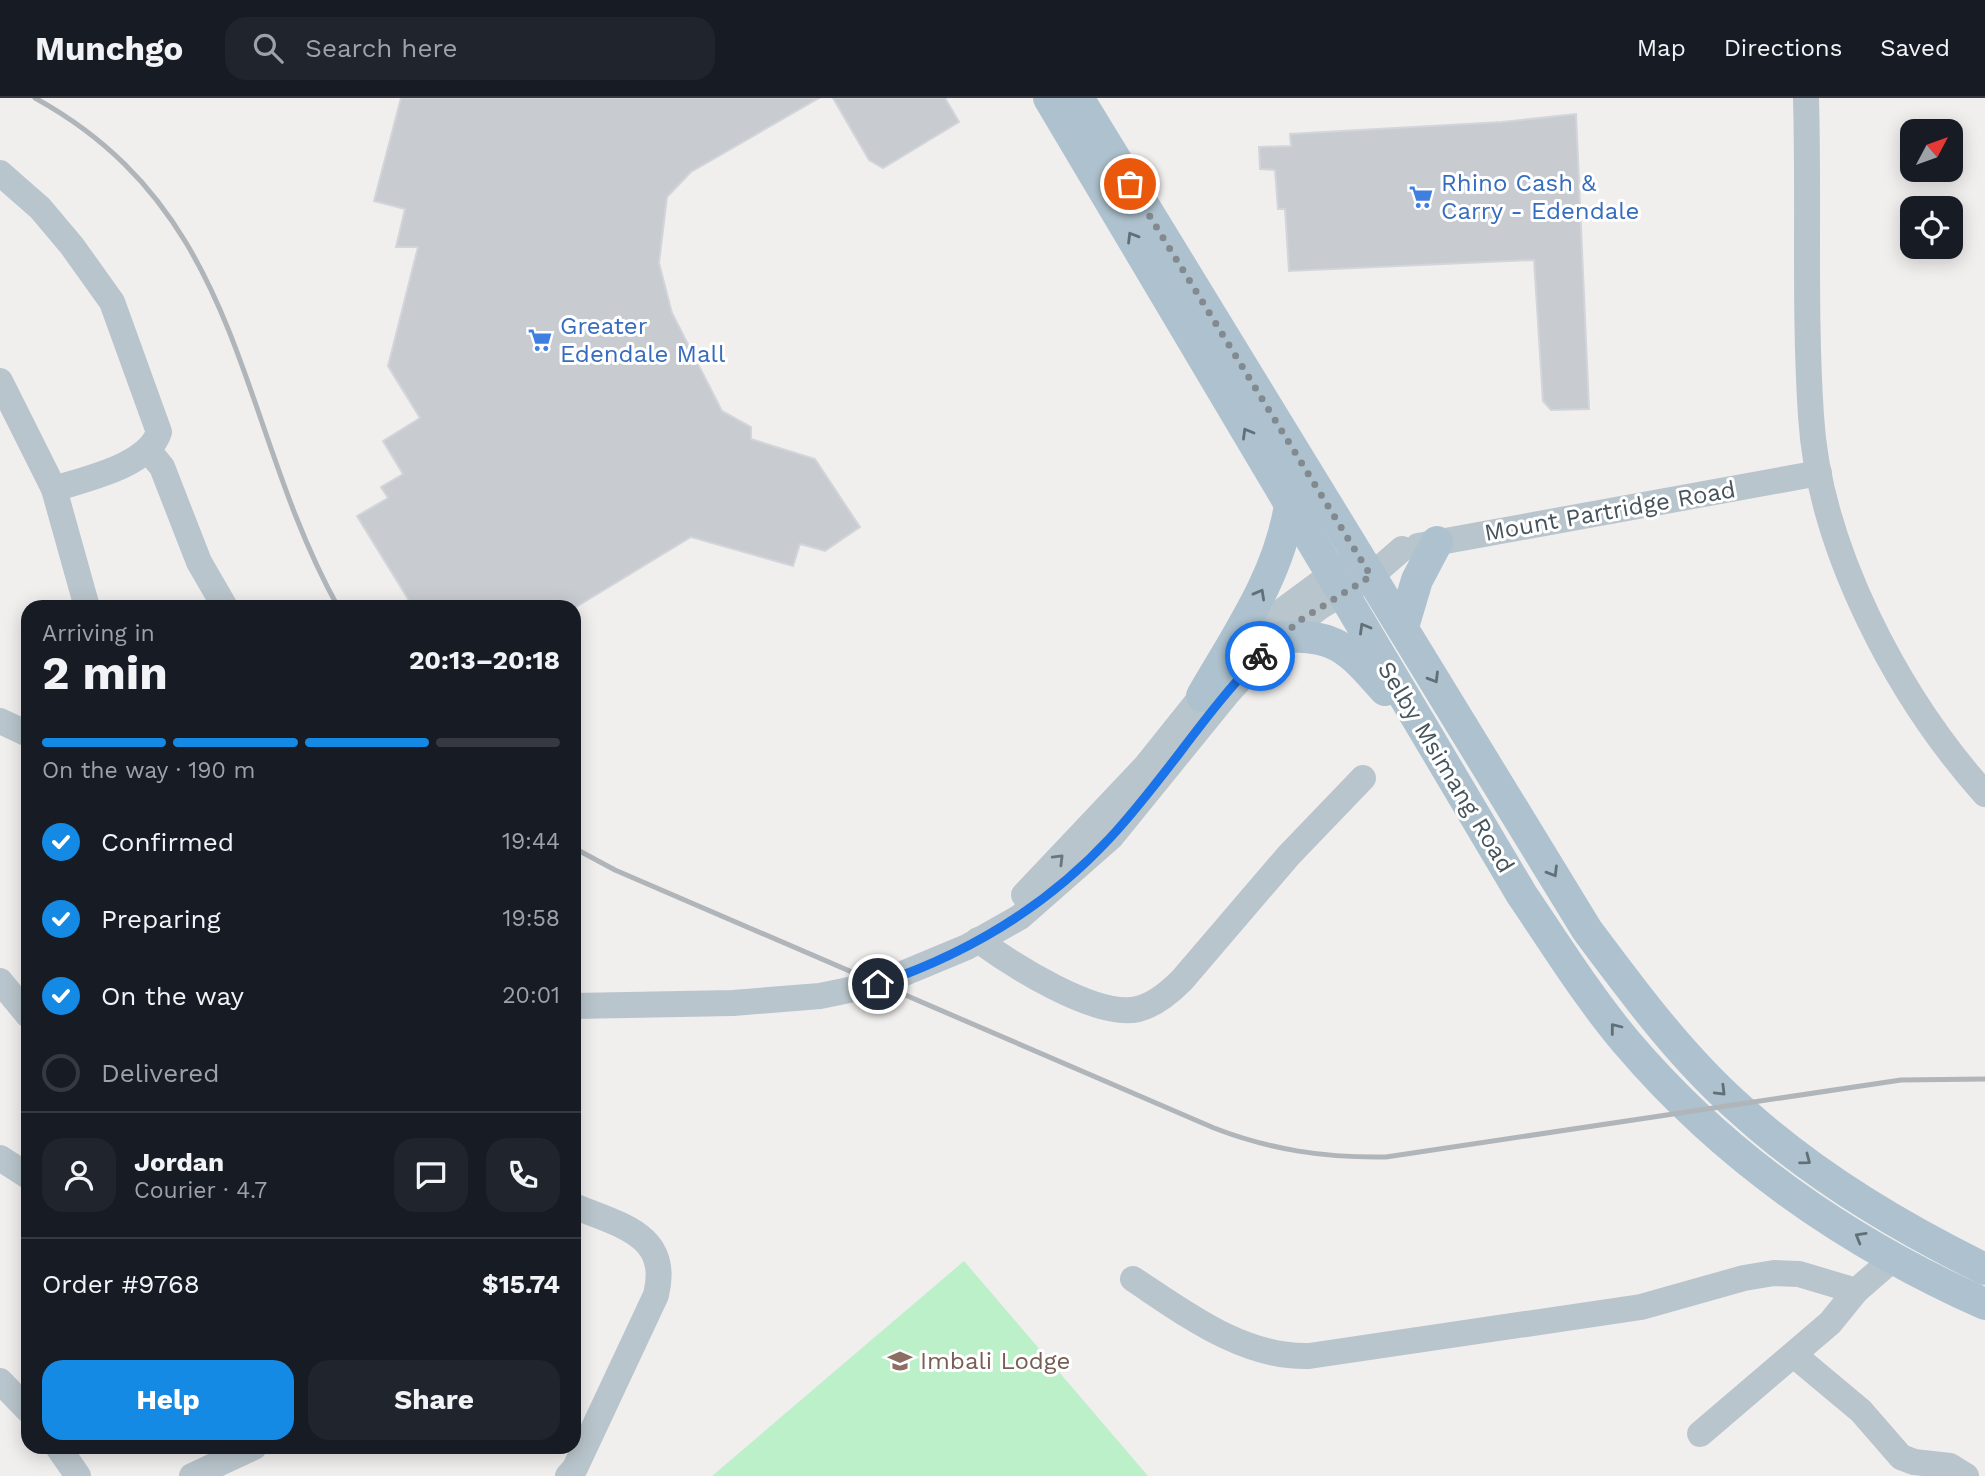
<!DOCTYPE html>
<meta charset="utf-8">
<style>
:root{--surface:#171b24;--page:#20242c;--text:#f1f3f6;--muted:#9ea1a6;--line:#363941;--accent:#158ae4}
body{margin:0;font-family:"Work Sans",sans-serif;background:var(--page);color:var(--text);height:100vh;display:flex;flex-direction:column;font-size:26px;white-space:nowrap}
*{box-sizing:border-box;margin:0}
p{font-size:23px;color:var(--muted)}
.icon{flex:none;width:38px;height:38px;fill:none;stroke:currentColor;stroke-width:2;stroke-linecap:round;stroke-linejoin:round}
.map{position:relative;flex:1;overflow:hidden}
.sheet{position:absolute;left:21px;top:502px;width:560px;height:854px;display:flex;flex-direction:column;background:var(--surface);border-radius:21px;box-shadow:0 4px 18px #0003}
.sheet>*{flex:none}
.needle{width:46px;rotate:49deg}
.fabs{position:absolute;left:1900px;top:21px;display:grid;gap:14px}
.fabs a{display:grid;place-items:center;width:63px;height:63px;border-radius:14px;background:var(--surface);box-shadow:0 4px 18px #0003;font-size:35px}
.pin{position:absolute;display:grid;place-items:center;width:60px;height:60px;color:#fff;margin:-30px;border:4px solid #fff;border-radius:50%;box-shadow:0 2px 7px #0007}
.courier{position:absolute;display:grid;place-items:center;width:70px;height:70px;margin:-35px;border:5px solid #1a73e8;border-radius:50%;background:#fff;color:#222;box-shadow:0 2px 9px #0007}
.summary em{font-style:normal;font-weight:700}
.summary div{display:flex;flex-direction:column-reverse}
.summary{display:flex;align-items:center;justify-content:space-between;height:119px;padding:0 21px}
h1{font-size:46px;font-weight:700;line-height:52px}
.bar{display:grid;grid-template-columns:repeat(4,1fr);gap:10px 7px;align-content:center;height:84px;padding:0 21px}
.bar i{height:9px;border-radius:5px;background:var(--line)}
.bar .selected{background:var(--accent)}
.bar p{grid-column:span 4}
.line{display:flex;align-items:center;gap:18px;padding:0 21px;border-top:2px solid var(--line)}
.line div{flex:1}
.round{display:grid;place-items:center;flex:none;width:74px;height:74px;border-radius:21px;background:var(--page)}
ol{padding:0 21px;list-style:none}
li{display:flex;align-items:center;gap:21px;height:77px}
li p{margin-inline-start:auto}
li .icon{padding:7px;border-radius:50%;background:var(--accent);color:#fff;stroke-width:4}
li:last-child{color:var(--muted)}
li i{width:38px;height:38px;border:4px solid var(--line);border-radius:50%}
.button{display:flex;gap:14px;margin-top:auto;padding:14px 21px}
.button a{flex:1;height:80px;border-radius:21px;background:var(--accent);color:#fff;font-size:28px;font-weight:700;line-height:80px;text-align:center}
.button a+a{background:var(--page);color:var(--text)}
header{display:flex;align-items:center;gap:42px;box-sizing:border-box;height:98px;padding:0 35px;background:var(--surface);border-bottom:2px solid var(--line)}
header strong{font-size:33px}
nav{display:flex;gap:38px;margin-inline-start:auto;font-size:24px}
.search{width:490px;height:63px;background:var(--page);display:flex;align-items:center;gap:18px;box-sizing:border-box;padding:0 24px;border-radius:21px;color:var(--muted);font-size:26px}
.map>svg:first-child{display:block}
</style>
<header>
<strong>Munchgo</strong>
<div class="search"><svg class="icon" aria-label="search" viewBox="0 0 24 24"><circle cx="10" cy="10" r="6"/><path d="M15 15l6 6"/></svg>Search here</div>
<nav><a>Map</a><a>Directions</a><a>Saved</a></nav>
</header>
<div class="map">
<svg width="1985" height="1378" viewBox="0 0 1985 1378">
<rect width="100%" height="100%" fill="#f1eeee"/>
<path fill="#bbf0c9" d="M964,1163l184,215h-436z"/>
<g fill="#c8ccd1" stroke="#d2d5da" stroke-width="2">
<path d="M401,0h418l-128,74 -24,25 -8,66 13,50 50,98 29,16v12l64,20 45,68 -35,24 -25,-7 -7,22 -102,-29 -115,70h-163l-56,-91 31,-18 -7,-11 22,-13 -20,-33 37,-23 -32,-52 30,-119h-22l9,-38 -31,-8z"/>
<path d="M833,0h112l14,24 -76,46 -14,-8z"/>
<path d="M1576,16l13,295 -38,1 -8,-9 -9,-141 -245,11 -4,-62h-7l-3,-39 -15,-1 -1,-22 32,-1 -1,-12 212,-12z"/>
</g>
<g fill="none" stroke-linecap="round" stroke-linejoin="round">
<g stroke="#b9c5cc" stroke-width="26">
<path d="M1806,0c3,106 -2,212 5,318 8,132 87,281 174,378"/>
<path d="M0,75l40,35 32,38 40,56 47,130c-11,34 -74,47 -105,57"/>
<path d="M0,283l54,108 33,118"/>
<path d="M148,352l14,17 37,95 26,45"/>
<path d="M1418,448l401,-73"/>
<path d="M0,623l28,13"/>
<path d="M1024,797l121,-128 88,-110 34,-35 80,-59"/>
<path d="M978,842c33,24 118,79 160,69 17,-4 32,-17 44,-29l107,-125 74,-77"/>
<path d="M0,883l28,34"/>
<path d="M574,908l159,-3 87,-7 58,-12 89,-37 53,-30 91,-80 116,-143 51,-56 43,-32 50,-30 31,-27"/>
<path d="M0,1060l28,18"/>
<path d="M1133,1181c53,35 110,79 176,77l332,-49 103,-29 30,-5 25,1 57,17 39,-34"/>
<path d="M1794,1257l67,56 40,46 13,5 36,4 16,10"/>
<path d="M0,1283l28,29"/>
<path d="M1700,1336l130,-111 26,-32"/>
<path d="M58,1349l20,29"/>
<path d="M192,1378l62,-29"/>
<path d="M568,1378l7,-8 81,-173c15,-61 -37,-70 -82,-89"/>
</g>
<g stroke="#adc2ce" stroke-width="32">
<path d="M1049,0l473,797c34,50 66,102 105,148 97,114 221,200 358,261"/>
<path d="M1078,0l509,832c47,63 94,127 153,179 71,65 159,118 245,160"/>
<path d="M1403,529l14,-47 20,-38"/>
<path d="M1278,540c55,-7 72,12 107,52"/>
<path d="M1202,598c35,-61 77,-120 88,-191"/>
</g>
<g stroke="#b0b5b9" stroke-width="5">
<path d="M35,0c211,116 200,323 303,509"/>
<path d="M574,750l41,22 599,258c57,22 111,30 172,29l515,-77 84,-1"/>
</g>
</g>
<defs><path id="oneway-chevron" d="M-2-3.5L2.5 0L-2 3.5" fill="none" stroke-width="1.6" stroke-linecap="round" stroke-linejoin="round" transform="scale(1.75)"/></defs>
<g stroke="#607078">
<use href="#oneway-chevron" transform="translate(1132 139) rotate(-121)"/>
<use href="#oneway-chevron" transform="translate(1247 335) rotate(-120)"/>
<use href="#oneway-chevron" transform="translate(1260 496) rotate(-61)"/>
<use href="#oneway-chevron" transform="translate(1364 530) rotate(-120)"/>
<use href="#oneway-chevron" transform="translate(1434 580) rotate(59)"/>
<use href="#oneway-chevron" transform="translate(1553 774) rotate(59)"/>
<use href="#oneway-chevron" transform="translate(1615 930) rotate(-128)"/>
<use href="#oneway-chevron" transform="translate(1721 993) rotate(45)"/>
<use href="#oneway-chevron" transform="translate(1806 1062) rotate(37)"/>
<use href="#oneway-chevron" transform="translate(1860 1139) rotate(-150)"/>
</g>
<use stroke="#68767e" href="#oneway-chevron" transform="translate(1059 761) rotate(-45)"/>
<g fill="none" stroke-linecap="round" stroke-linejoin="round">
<path stroke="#828a8f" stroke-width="7" stroke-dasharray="0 12.6" d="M1130,86l241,392 -72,45 -39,35"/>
<path stroke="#1a73e8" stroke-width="9" d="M878,886c89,-30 169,-78 232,-146 54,-58 95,-126 150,-182"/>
</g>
<defs>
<g id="supermarket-bare" transform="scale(1.89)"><path d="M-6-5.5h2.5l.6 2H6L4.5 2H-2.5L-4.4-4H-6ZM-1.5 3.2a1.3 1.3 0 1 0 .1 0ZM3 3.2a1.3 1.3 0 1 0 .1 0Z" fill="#3f7fe0" stroke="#fff" stroke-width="2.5" paint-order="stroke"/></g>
<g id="school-bare" transform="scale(1.89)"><path d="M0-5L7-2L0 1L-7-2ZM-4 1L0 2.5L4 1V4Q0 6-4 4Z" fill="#8d6e63" stroke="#fff" stroke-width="2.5" paint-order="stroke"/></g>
</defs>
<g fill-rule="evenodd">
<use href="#supermarket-bare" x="1421" y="99"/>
<use href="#supermarket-bare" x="540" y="242"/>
<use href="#school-bare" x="900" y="1263"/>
</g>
<g text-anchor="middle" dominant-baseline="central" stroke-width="6" stroke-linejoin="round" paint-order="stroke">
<g font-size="24" fill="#366cbe" stroke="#fff" text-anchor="start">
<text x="1441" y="85">Rhino Cash &amp;<tspan x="1441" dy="28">Carry - Edendale</tspan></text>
<text x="560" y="228">Greater<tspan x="560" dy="28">Edendale Mall</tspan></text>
</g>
<g font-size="24" fill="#46545c" stroke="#fff">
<text transform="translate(1610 413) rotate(-10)">Mount Partridge Road</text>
<text transform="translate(1446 669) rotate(59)">Selby Msimang Road</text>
</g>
<g font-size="24" fill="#785e54" stroke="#fff" text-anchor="start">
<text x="920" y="1263">Imbali Lodge</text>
</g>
</g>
</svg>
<div class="fabs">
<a><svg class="needle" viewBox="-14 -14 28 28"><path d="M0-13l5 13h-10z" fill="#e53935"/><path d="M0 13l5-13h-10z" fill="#9ea1a6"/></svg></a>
<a><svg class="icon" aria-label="locate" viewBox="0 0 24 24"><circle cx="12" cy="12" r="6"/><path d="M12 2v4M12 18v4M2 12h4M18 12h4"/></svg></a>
</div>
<div class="pin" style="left:1130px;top:86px;background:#ea580c"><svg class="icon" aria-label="bag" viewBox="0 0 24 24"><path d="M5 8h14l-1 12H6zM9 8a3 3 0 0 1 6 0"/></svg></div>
<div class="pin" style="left:878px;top:886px;background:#1f2937"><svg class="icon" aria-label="home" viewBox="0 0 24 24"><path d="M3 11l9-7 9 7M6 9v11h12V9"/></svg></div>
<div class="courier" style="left:1260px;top:558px"><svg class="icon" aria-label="bike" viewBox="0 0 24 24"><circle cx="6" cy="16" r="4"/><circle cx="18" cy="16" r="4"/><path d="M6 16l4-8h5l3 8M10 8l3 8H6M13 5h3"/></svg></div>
<section class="sheet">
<div class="summary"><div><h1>2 min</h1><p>Arriving in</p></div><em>20:13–20:18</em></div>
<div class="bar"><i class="selected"></i><i class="selected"></i><i class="selected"></i><i></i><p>On the way · 190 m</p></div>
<ol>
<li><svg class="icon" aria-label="check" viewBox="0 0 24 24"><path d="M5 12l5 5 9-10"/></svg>Confirmed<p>19:44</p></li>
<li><svg class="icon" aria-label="check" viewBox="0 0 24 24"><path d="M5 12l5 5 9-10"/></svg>Preparing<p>19:58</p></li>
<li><svg class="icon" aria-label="check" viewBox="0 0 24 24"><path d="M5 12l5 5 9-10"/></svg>On the way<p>20:01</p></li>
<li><i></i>Delivered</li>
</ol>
<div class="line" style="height:126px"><a class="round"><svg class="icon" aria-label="person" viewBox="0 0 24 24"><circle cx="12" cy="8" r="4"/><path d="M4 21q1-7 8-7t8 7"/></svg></a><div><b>Jordan</b><p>Courier · 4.7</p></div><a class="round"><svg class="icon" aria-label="chat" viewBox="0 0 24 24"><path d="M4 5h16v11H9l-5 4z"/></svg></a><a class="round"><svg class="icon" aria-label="phone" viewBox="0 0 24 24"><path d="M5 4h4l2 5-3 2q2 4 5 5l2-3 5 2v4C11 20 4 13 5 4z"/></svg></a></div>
<div class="line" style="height:91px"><div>Order #9768</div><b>$15.74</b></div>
<div class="button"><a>Help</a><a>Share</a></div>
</section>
</div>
